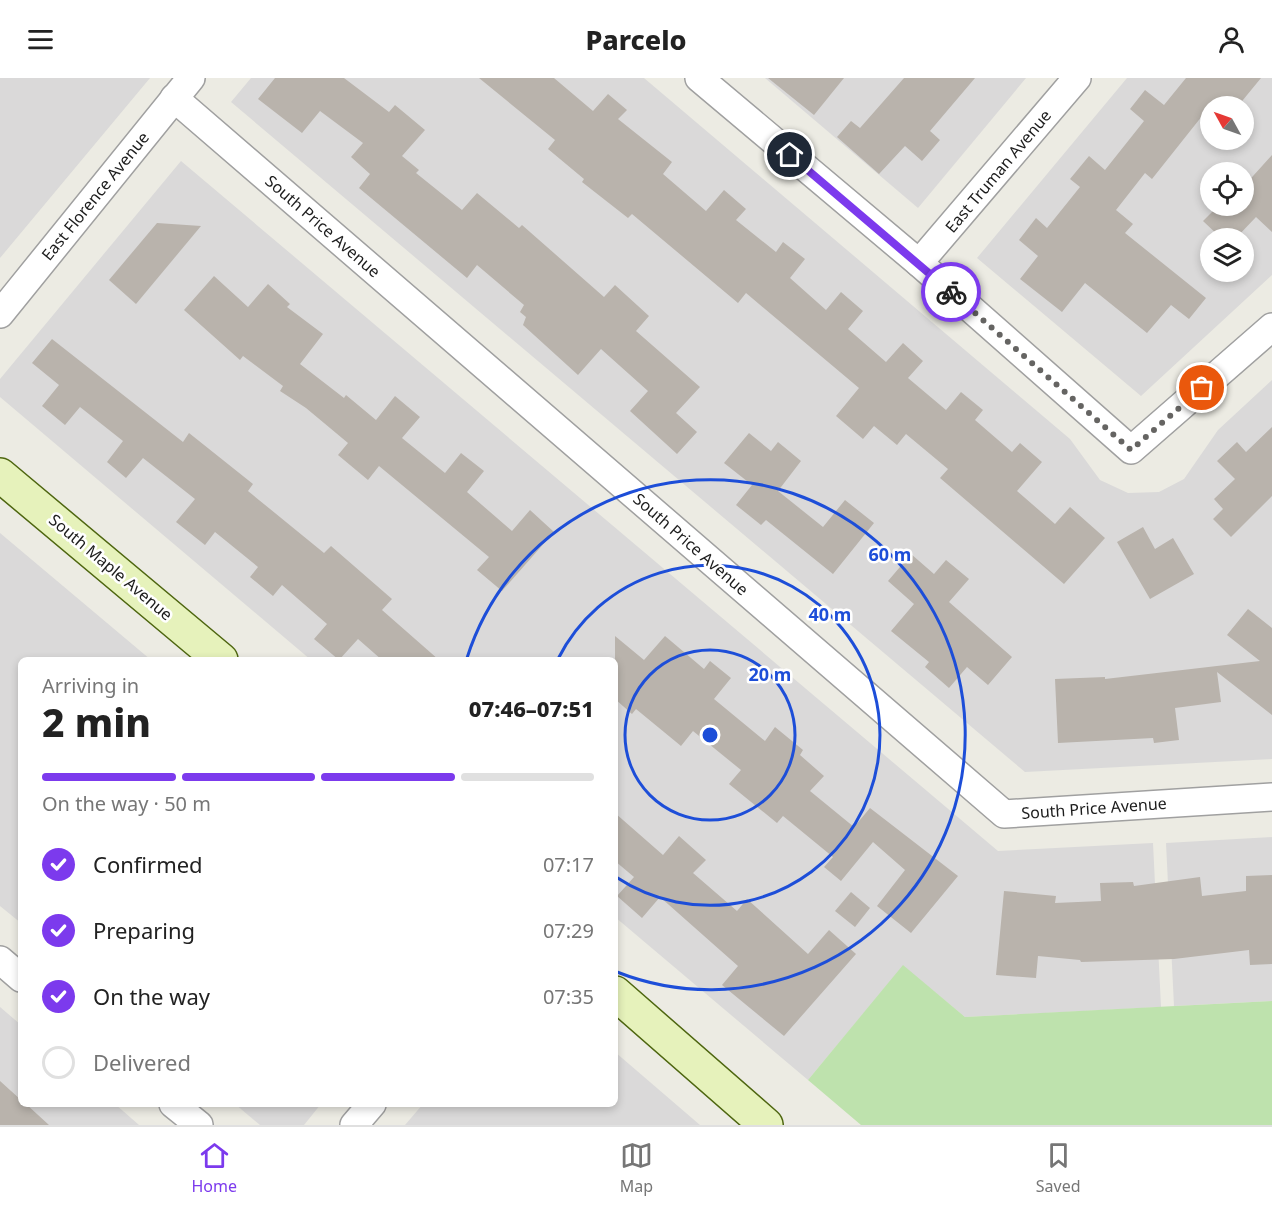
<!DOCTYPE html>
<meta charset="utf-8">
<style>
:root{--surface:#fff;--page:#f6f6f6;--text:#222;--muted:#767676;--line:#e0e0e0;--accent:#7c3aed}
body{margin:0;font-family:"Noto Sans",sans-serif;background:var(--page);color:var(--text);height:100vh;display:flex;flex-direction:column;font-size:22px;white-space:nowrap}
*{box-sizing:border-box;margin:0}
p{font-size:20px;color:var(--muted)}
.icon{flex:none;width:33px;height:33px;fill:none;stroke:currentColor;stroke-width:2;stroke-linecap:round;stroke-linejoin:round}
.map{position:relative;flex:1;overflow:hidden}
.side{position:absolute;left:18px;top:579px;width:600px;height:450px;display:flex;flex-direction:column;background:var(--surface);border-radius:9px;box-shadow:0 3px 9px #0003}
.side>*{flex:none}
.needle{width:39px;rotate:310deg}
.controls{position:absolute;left:1200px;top:18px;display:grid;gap:12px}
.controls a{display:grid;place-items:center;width:54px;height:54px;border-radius:50%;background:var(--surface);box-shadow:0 3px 9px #0003;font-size:30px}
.pin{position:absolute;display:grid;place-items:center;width:51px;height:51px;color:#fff;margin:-26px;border:3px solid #fff;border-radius:50%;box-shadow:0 2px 6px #0007}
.courier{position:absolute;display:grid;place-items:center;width:60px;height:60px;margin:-30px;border:4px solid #7c3aed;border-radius:50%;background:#fff;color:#222;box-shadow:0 2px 8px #0007}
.head em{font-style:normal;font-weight:800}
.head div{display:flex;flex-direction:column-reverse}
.head{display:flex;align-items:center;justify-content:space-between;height:102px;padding:0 24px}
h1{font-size:39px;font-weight:800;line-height:45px}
.bar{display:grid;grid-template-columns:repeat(4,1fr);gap:9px 6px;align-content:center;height:72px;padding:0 24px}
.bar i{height:8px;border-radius:4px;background:var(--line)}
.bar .on{background:var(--accent)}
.bar p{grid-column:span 4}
ol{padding:0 24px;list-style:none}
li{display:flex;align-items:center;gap:18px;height:66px}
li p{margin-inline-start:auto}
li .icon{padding:6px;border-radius:50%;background:var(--accent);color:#fff;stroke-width:4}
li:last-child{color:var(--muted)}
li i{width:33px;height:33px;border:3px solid var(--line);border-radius:50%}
header{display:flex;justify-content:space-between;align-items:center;height:78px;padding:0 24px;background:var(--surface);font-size:27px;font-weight:800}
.dock{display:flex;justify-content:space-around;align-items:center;height:84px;border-top:2px solid var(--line);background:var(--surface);font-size:16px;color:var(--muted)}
.dock a{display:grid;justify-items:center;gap:3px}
.dock .on{color:var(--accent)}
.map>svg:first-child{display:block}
</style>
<header><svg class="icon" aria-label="menu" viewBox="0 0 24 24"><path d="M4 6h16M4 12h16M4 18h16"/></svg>Parcelo<svg class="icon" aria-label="person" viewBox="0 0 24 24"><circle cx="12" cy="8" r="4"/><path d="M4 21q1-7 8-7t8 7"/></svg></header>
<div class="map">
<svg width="1272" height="1047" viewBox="0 0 1272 1047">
<rect width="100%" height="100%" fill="#ecebe3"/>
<g fill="#dad9d9" fill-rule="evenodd">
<path d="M0,0h150l-150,180z"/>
<path d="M251,0h393l426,361 30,41 28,13 31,-1 25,-13 34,-49 54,-50v379l-247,13 -794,-670z"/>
<path d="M765,0h261l-108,130z"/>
<path d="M1127,0h145v197l-131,121 -164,-138zM1210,28h34v34h-34zM1210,94h34v34h-34zM1210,160h34v34h-34z"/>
<path d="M181,83l817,690 155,-8 8,164 -196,10 -62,-51 -95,114 -193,-163v-257h-304l-311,-263v-18z"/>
<path d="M0,455l151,127h-130v263l-21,-17z"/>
<path d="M1272,759v164l-98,5 -8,-163z"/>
<path d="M0,929l21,18v79h94l24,21h-139z"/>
<path d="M615,974l85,73h-295l18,-21h192z"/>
<path d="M235,1026h86l-17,21h-44z"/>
</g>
<path fill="#bee2ad" d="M903,887l62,52 307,-16v124h-411l-53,-45z"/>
<g fill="#b9b3ac">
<path d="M275,0h69l45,34 6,-7 30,25 -23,26 17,14 -3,3 46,37 15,-17 42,35 3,-3 82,72 11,-12 34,31 -13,15 64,56 -24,26 21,19 -20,22 -47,-43 18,-20 -47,-42 -23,26 -55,-50 3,-8 -6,-5 4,-7 -47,-40 -10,13 -108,-90 11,-14 -19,-17 12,-14 -43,-32 -18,22 -44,-34z"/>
<path d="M479,0h75l39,33 15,-17 19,16 -9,9 54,43 -9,12 43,37 18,-21 22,19 -10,11 40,32 7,-10 22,17 -15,19 36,32 15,-18 22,19 -15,18 38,33 17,-19 20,18 -15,17 38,32 15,-18 22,18 -8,10 37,32 8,-9 22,19 -25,29 38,33 15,-17 35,31 -41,46 -124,-106 8,-9 -42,-35 -9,11 -23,-19 -11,13 -27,-23 23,-28 -113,-95 -8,10 -106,-89 -4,4 -46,-36 2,-3 -36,-30 7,-9z"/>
<path d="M768,0h76l-30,37z"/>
<path d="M904,0h71l-45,53 10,9 -18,21 -17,-15 -26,28 -42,-37 14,-16 9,7z"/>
<path d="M1186,0h75l-23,28h-28l-58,73 -7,-6 -29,37 17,14 -8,9 81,65 -17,21 -18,-14 -24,28 -62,-50 -23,29 -42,-33 18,-23 -19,-16 17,-22 11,10 33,-41 -10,-8 19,-23 16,14 39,-49 -14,-12 15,-19 19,15z"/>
<path d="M1272,77v77l-16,-15 -20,21h-15l-18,-17 15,-15h26v-20z"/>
<path d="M157,145l44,3 -65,78 -27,-24z"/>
<path d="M214,198l34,31 20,-23 22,20 -3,3 36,27 -23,30 44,34 2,-3 30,25 19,-24 25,21 -18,21 43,35 16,-20 23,18 -17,21 45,39 18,-21 24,22 -52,59 -25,-21 12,-13 -110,-91 -11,14 -30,-25 10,-12 -42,-35 -26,-17 3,-5 -40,-30 -3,4 -56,-50z"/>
<path d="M52,261l131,103 6,-9 64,51 -5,7 76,62 7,-7 61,53 -10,11 57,50h-57l-24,-21 -19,21 -25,-21 13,-15 -45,-39 -9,11 -23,-19 8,-10 -43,-35 -10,13 -29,-23 19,-23 -52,-41 -17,20 -19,-16 16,-21 -43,-34 -15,18 -23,-19 17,-21 -27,-22z"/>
<path d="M1272,349v69l-41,41 -18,-18 10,-10 -9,-10 21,-20 -18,-18 20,-19 9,10z"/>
<path d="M749,355l22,18 7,-9 23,19 -23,30 45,36 22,-27 29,23 -41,51 -67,-54 -5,5 -25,-20 16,-20 -28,-22z"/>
<path d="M1143,449l12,22 18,-11 21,36 -44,25 -33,-57z"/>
<path d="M911,476l23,20 12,-14 23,19 -20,23 63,55 -24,28 -21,-18 -18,21 -24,-21 4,-5 -38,-31 23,-27 -26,-23z"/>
<path d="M1248,531l24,19v87l-55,-43 4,30 -46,6 4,32 -25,3 -1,-5 -95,5 -3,-64 50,-2v2l155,-18 -33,-26z"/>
<path d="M615,558l29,24 21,-24 39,33 6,-8 21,17 -17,21 51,42 10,-14 28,23 -3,5 24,21 -14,15 44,36 16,-19 88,68 -47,57 -34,-27 28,-36 -32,-28 -32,39 -17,-14 9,-10 -50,-41 -6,7 -48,-39 12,-14 -48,-39 -12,15 -45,-37 -4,5 -17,-15z"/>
<path d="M615,735l48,42 16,-19 27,24 -13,13 44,38 10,-12 61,55 21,-24 27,24 -72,82 -62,-51 16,-19 -78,-69 -18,21 -25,-22 17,-19 -19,-16z"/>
<path d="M1272,797v89l-22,1 -1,-15 -75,9 -93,3 -1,-2 -42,-4 -2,22 -40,-3 8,-84 52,5 -1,7 46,-2 -1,-18 33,-1 1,4 66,-9 2,19 44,-5v-15z"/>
<path d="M851,814l19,16 -15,19 -20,-16z"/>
<path d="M0,1003l21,19v4h5l23,21h-49z"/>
</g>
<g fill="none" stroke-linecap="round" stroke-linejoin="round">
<g stroke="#a0a0a0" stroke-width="30">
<g id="street">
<path d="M699,0l220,185 212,187 141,-123"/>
<path d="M174,20l830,716 268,-17"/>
<path d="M919,185l158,-185"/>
<path d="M0,236l191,-236"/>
<path d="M0,882l21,18"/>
<path d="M173,1026l26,21"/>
<path d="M354,1047l18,-21"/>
</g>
</g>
<g stroke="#4e6610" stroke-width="36">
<g id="secondary">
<path d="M0,397l221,185"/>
<path d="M615,915l151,132"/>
</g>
</g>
<use href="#street" stroke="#fff" stroke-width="27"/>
<use href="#secondary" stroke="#e6f2bb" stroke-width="33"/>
</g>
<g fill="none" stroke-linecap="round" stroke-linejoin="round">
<path stroke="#656462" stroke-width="6" stroke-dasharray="0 10.8" d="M951,214l180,158 71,-62"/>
<path stroke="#7c3aed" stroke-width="8" d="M790,77l161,137"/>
</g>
<g fill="none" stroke="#1d4ed8" stroke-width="3">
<circle cx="710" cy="657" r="85"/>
<path d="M558 581A170 170 0 1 1 616 799"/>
<path d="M467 580A255 255 0 1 1 617 894"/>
</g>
<g text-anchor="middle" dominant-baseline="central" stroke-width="5" stroke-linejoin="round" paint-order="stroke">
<g font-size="16" fill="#1c1c1c" stroke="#fff">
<text transform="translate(998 93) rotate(-50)">East Truman Avenue</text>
<text transform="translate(95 118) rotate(-51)">East Florence Avenue</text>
<text transform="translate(323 148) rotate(41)">South Price Avenue</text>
<text transform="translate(691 466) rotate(41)">South Price Avenue</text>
<text transform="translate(111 489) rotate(40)">South Maple Avenue</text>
<text transform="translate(1094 730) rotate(-4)">South Price Avenue</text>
</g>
</g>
<circle cx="710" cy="657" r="9" fill="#1d4ed8" stroke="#fff" stroke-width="3"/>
<g font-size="18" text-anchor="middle" font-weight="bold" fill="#1d4ed8" stroke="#fff" stroke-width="5" stroke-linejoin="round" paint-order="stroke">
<text x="890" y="483">60 m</text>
<text x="830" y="543">40 m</text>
<text x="770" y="603">20 m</text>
</g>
</svg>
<div class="controls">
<a><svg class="needle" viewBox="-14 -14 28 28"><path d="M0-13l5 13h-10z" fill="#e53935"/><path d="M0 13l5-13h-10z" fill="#767676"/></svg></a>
<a><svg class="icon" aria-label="locate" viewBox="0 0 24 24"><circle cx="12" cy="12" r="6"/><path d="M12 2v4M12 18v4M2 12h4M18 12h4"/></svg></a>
<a><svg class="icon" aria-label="layers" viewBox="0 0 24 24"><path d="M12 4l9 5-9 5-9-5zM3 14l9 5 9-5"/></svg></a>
</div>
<div class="pin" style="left:1202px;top:310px;background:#ea580c"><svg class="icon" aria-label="bag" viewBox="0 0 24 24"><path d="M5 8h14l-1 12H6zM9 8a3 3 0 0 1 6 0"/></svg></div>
<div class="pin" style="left:790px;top:77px;background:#1f2937"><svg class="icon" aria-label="home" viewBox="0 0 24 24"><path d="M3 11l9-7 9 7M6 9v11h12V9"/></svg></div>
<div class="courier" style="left:951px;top:214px"><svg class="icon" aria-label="bike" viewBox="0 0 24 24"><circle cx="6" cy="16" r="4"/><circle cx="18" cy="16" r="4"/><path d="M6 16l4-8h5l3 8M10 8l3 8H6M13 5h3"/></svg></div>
<section class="side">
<div class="head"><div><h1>2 min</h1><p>Arriving in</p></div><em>07:46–07:51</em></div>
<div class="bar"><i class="on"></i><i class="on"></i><i class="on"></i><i></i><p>On the way · 50 m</p></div>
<ol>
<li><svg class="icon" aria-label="check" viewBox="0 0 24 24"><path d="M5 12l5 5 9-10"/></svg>Confirmed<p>07:17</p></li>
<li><svg class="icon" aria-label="check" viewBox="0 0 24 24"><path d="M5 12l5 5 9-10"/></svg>Preparing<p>07:29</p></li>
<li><svg class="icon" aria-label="check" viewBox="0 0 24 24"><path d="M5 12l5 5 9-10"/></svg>On the way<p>07:35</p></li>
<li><i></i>Delivered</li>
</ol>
</section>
</div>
<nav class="dock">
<a class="on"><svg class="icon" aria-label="home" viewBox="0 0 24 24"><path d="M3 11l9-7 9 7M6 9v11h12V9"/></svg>Home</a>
<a><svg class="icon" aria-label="map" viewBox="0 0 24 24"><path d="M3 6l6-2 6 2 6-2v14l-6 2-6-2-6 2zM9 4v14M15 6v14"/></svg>Map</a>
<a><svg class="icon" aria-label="saved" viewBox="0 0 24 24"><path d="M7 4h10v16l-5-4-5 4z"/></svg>Saved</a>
</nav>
